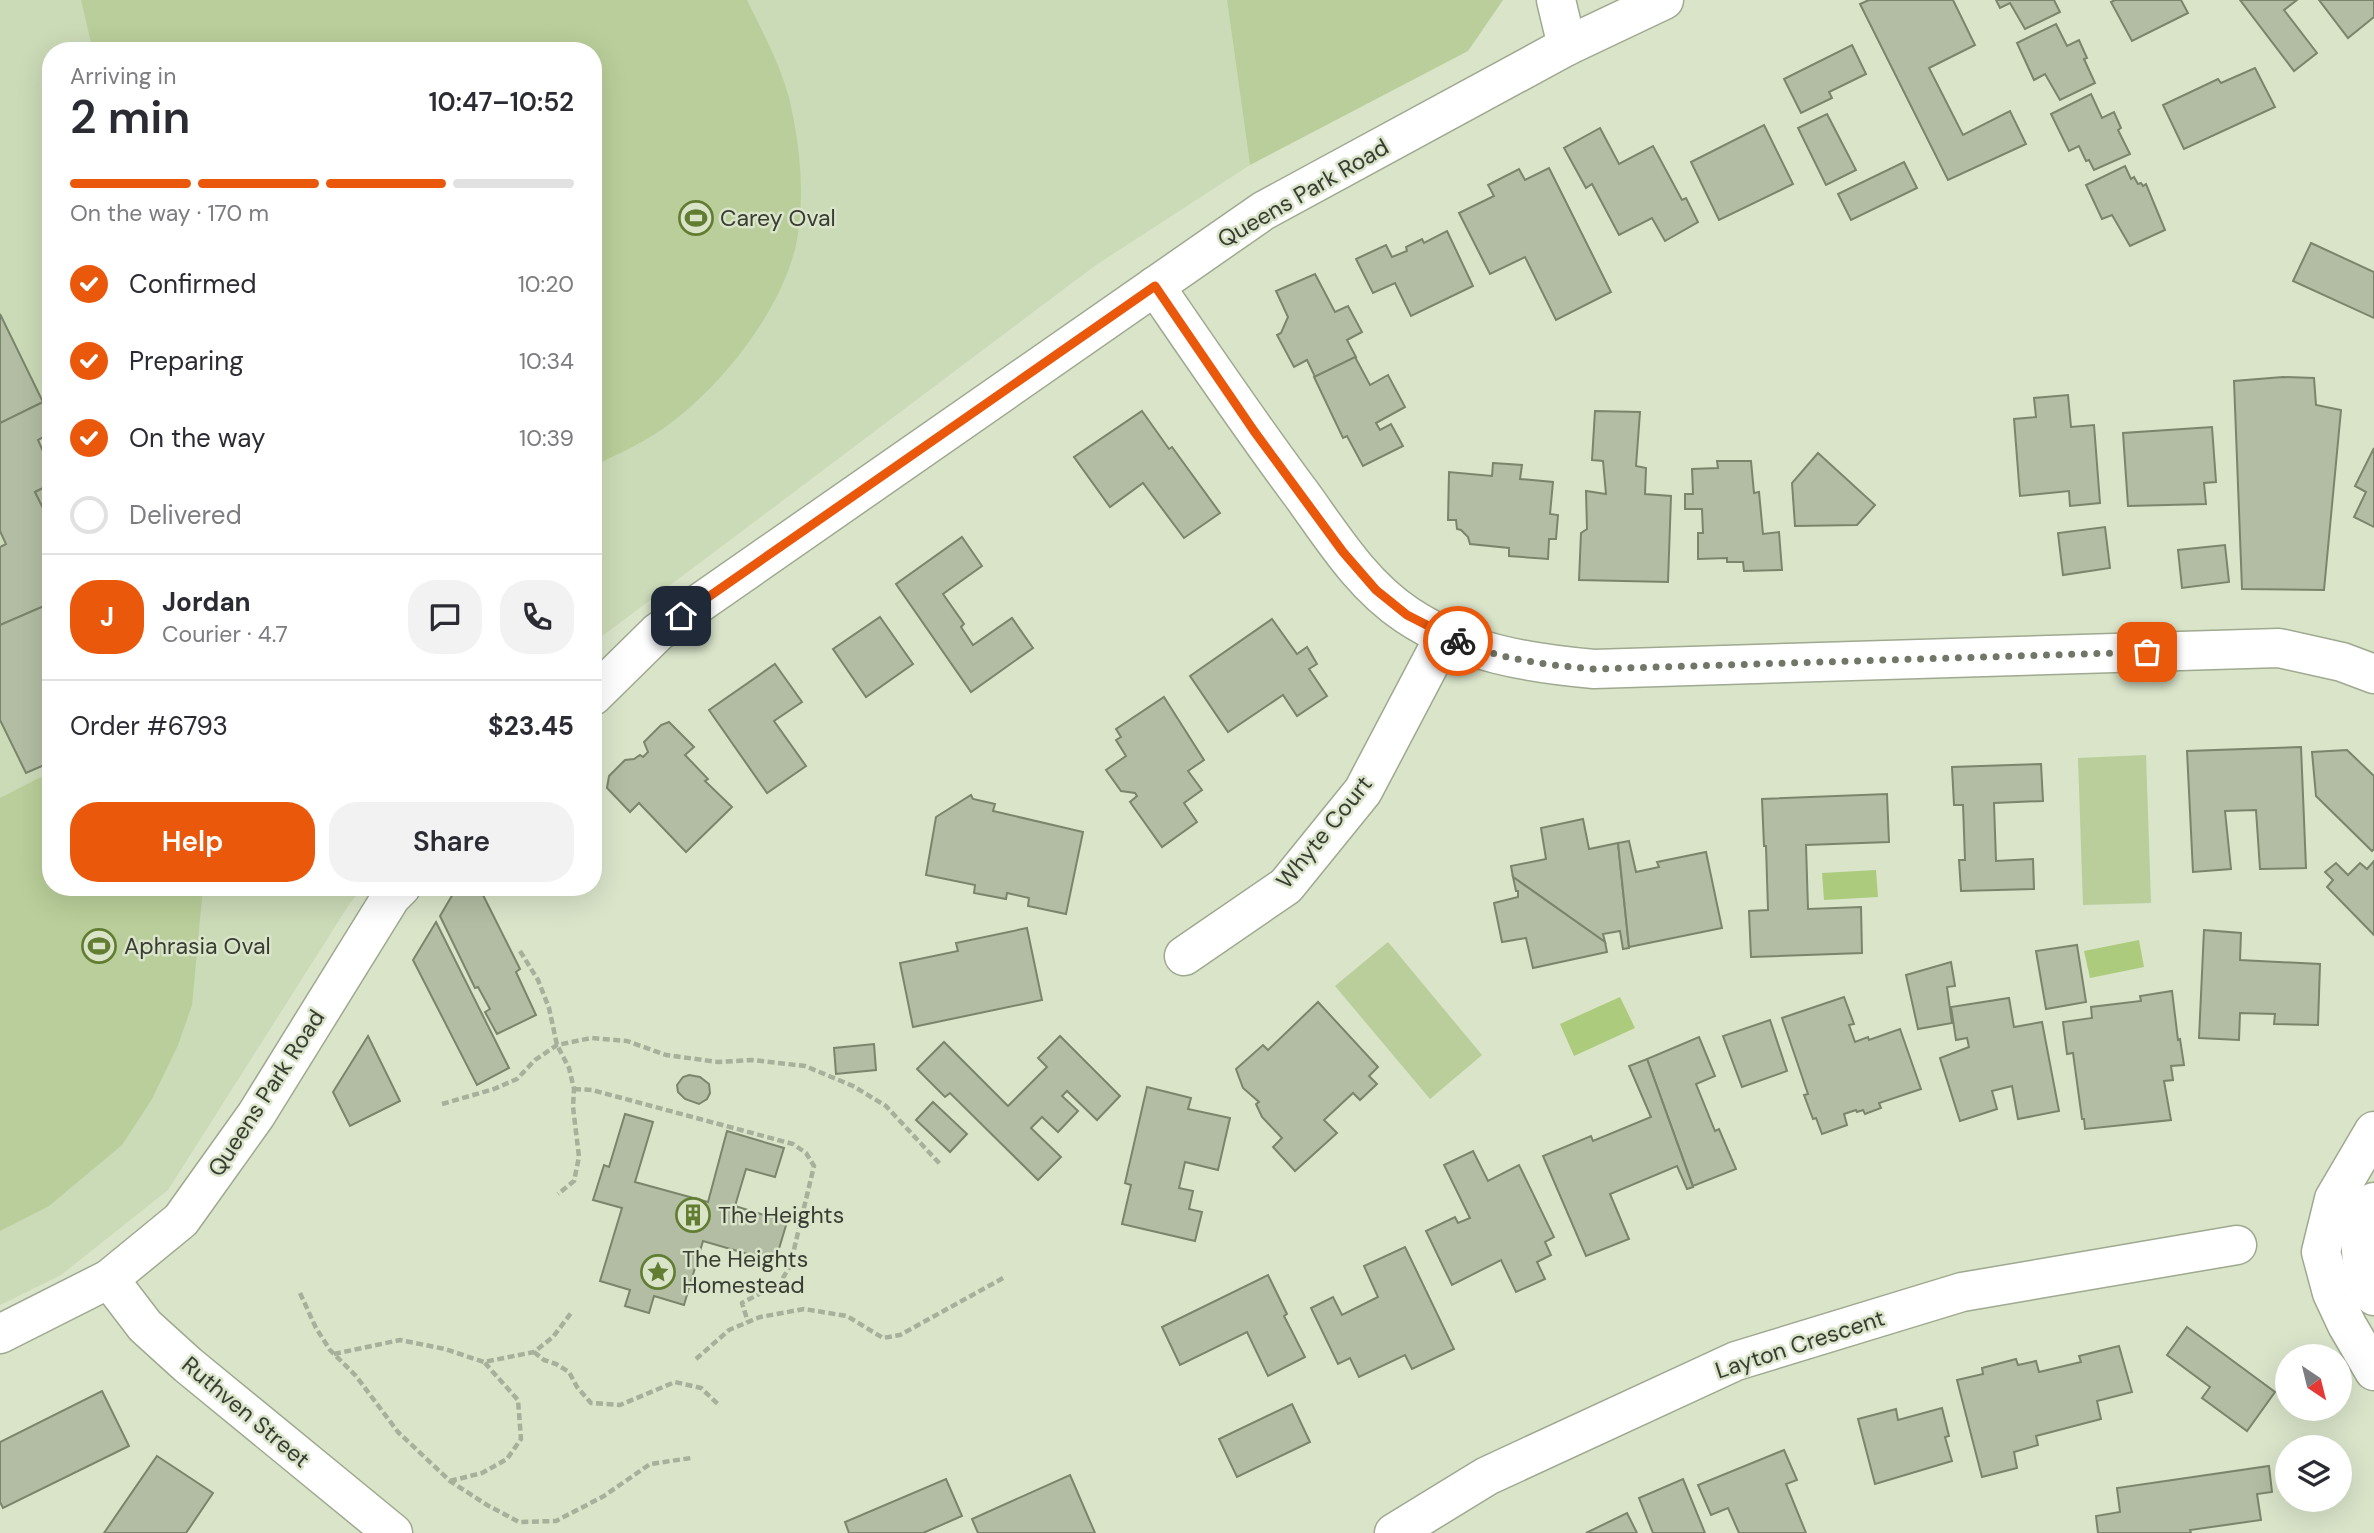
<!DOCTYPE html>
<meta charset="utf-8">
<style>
:root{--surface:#fff;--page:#f2f2f3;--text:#2b2b33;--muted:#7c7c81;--line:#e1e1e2;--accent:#ea580c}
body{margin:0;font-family:"DM Sans",sans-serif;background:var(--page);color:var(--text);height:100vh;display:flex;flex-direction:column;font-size:26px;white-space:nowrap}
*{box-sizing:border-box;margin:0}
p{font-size:23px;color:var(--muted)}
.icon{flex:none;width:38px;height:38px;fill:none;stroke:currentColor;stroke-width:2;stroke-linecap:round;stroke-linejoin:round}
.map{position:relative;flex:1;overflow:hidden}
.sheet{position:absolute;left:42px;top:42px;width:560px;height:854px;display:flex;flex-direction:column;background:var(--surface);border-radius:28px;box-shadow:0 7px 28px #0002}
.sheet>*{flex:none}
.needle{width:46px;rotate:145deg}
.fabs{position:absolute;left:2275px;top:1344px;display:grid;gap:14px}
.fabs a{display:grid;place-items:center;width:77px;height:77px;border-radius:50%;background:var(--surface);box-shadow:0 7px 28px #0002;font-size:35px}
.pin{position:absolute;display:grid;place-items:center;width:60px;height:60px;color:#fff;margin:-30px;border-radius:14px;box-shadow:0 4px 10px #0006}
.courier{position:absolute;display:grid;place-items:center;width:70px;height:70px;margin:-35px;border:5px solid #ea580c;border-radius:50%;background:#fff;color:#222;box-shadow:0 2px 9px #0007}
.headline em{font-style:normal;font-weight:600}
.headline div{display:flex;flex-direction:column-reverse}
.headline{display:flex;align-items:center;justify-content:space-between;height:119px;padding:0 28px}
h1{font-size:46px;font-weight:600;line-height:52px}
.bar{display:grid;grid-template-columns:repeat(4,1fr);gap:10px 7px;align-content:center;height:84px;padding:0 28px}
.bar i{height:9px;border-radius:5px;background:var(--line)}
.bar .active{background:var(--accent)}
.bar p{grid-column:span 4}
.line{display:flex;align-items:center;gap:18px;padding:0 28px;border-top:2px solid var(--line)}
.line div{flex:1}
.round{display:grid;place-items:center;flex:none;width:74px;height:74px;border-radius:28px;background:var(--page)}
ol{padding:0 28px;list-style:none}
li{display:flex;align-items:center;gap:21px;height:77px}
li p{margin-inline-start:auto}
li .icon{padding:7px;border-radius:50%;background:var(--accent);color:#fff;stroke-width:4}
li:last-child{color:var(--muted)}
li i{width:38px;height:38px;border:4px solid var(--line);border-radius:50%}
.primary-button{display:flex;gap:14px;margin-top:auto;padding:14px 28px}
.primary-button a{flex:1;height:80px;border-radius:28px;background:var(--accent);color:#fff;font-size:28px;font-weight:600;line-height:80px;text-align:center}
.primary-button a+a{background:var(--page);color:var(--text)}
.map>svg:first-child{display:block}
</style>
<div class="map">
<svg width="2374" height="1533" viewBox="0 0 2374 1533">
<rect width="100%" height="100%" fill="#d9e4c9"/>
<path fill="#cbdab7" d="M0,0h1227l23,165 -154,100 -503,378v-592h-542v836h312l-13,16 -182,287 -107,85 -61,30z"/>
<g fill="#b9ce9a">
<path d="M81,0h666c15,31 33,64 42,98 11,46 16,96 8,142 -13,67 -72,142 -125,182 -24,19 -52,31 -79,44v-415h-500z"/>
<path d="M1227,0h276l-35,51 -218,114z"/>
<path d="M2146,755l5,148 -68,2 -5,-147z"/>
<path d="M51,772v115h152l-11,118 -14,40 -26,54 -30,46 -73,61 -49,25v-433z"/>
<path d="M1388,942l94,113 -52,44 -95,-113z"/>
</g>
<g fill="#accb7d">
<path d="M1876,870l2,27 -54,3 -2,-27z"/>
<path d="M2139,940l5,27 -54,11 -6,-27z"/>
<path d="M1620,997l15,31 -61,28 -14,-32z"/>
</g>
<g fill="#b2bda3" stroke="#7a856b" stroke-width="2">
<path d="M1869,0h84l22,45 -46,23 34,67 47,-24 16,33 -78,36 -88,-176z"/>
<path d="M1996,0h58l6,12 -35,17 -15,-26 -10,5z"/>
<path d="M2115,0h66l7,13 -56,28 -21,-39z"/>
<path d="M2240,0h57l-13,10 33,43 -23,18z"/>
<path d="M2319,0h55v17l-26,21z"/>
<path d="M2056,24l11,22 12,-6 8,18 -3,1 11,24 -35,17 -15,-26 -11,6 -17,-37z"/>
<path d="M1852,45l14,29 -37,18 3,6 -31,15 -17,-34z"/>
<path d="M2255,68l20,39 -91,42 -21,-44 55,-26 3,4z"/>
<path d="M2091,94l11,24 12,-6 7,16 -3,2 12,24 -36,16 -5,-10 -3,1 -7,-15 -10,5 -18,-37z"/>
<path d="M1827,114l29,56 -30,15 -28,-57z"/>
<path d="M1764,125l29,59 -74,36 -28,-58z"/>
<path d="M1600,128l19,36 34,-18 29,54 4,-2 12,24 -33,19 -13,-23 -33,17 -27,-51 -6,4 -22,-40z"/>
<path d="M1904,162l13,26 -66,32 -13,-26z"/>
<path d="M2125,166l6,13 3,-2 4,7 3,-1 2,3 3,-2 19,46 -35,16 -18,-31 -10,4 -16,-34z"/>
<path d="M1549,168l62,124 -55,28 -31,-63 -35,17 -31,-61 35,-17 -6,-11 31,-16 6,11z"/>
<path d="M1447,231l26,55 -62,30 -16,-33 -22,10 -17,-34 30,-14 6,12 15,-6 -1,-4 16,-8 2,4z"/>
<path d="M2311,243l63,29v46l-81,-37z"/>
<path d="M1315,274l20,38 13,-6 14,26 -15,8 9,17 -41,20 -8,-17 -13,7 -17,-32 4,-2 7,-16 -12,-26z"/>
<path d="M0,314l43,88 -43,21z"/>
<path d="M1355,357l15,28 18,-10 17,32 -29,16 4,7 11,-6 12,22 -40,20 -16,-30 -4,2 -29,-61z"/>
<path d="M2283,377l31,1 2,27 25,5 -17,180 -82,-1 -8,-208z"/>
<path d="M2068,395l3,32 23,-2 6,78 -30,3 -1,-15 -49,5 -6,-77 22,-2 -2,-19z"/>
<path d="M43,402l8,17v14l-13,7 7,16 6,-2v30l-16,8 16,32v79l-51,22v-78l6,-3 -6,-13v-108z"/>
<path d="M1142,411l27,38 3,-2 48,66 -36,25 -41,-55 -33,24 -36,-50z"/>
<path d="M1595,411l45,1 -4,54 10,2 -1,26 26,2 -3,86 -89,-2 2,-47 6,-4 -1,-38 20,3 -3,-33 -11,-1z"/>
<path d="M2212,427l4,55 -12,1 2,21 -78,2 -5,-73z"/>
<path d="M2374,448v79l-20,-10 12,-25 -11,-6z"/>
<path d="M1818,453l57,52 -18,20 -62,1 -3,-43z"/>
<path d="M1717,461h34l3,32 5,-1 4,42 16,-2 3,38 -38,1 -1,-9h-16v-4l-29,1v-26h5l-1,-24h-17v-15h8l-1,-25 26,-1z"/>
<path d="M1493,463l29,2 -2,14 33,3 -3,32 8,1 -2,24h-7l-1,20 -39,-3v-8l-39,-4 -2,-7 -7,-7 -4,-1 -1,-9h-8l1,-48 43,4z"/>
<path d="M51,484v40l-16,-32z"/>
<path d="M2105,527l5,41 -47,7 -5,-42z"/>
<path d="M962,537l20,29 -39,28 21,30 -3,3 12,18 39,-27 21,30 -62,44 -75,-108z"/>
<path d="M2225,545l4,37 -47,6 -4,-38z"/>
<path d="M51,603v159l-25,11 -26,-53v-95z"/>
<path d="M880,617l33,47 -47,33 -33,-48z"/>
<path d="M1272,619l25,35 10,-7 10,17 -8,5 18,27 -30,20 -14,-21 -55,37 -38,-56z"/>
<path d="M775,664l27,38 -28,19 32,45 -39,27 -58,-83z"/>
<path d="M1164,697l40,63 -16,11 14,19 -18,13 13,19 -35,25 -32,-45 7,-6 -2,-3 -14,-2 -15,-21 20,-14 -10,-16 5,-3 -5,-8z"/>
<path d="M669,722l25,25 -9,8 23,24 -3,2 27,26 -46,45 -47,-49 -9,9 -23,-24 2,-12 16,-16 9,-1 6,-4 3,2 5,-5 -4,-10 17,-17z"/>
<path d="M2301,747l5,121 -46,1 -4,-59 -31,1 6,58 -38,3 -6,-121z"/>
<path d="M2347,750l27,26v73l-2,2 -56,-55 -4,-44z"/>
<path d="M2041,764l2,37 -49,2 2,58 37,-2 1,30 -73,2 -2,-31h6l-2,-55h-9l-2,-38z"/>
<path d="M1887,794l2,48 -83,3 2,64 53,-2 1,46 -111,4 -2,-46 19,-1 -2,-64h-2l-2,-47z"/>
<path d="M971,795l2,4 22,5 -2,7 90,21 -17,82 -38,-8 1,-8 -22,-5 -1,6 -32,-6 1,-8 -49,-10 10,-58z"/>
<path d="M1583,819l6,30 29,-6 11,105 -6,1 -3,-18 -17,3 2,8 -92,-65 -2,-11 35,-7 -5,-31z"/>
<path d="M1629,841l7,31 23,-5 -2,-5 49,-10 16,76 -93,19 -11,-104z"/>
<path d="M2374,861v74l-47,-48 6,-7 -8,-8 11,-9 12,12 12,-12 7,6z"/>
<path d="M1513,877l92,65 2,10 -74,16 -7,-30 -24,4 -8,-39 24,-6v-6h-2z"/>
<path d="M457,887h22l41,82 -4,3 20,43 -39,19 -12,-22 5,-3 -12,-22 -3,1 -35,-72z"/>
<path d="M436,922l73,146 -32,17 -64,-125z"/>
<path d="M1027,928l15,72 -129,27 -13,-64 58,-12 -2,-8z"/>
<path d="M2204,930l37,3 -1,27 80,4 -2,61 -44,-1 1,-10 -35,-1 -1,27 -40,-2z"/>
<path d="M2077,945l9,57 -40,7 -10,-58z"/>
<path d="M1951,962l4,24 -8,1 5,36 -34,6 -12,-54z"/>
<path d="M2172,991l6,49 2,-1 4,26 -13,1 2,14 -9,1 7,39 -86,9 -1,-10h-2l-9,-66 -6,1 -4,-32 29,-4 -1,-11 50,-6 -1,-5z"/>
<path d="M1844,997l10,27 -5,1 6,17 13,-5 1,3 31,-11 21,60 -42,14 2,5 -16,6 -2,-4 -6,2 -1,-2 -12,4 3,11 -25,9 -6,-16 -3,1 -9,-24 4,-1 -26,-76z"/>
<path d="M2009,998l5,29 28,-5 17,89 -41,8 -6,-33 -20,5 5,18 -37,12 -20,-63 29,-11 -2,-9 -11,2 -5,-33z"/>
<path d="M1318,1002l60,65 -9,9 8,8 -17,16 -7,-7 -29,27 13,13 -42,38 -22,-24 9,-9 -20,-21 -6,-13 3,-2 -16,-14 -7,-19 27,-24 5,5z"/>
<path d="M1770,1020l17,51 -45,16 -19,-51z"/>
<path d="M368,1036l32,65 -50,25 -17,-34z"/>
<path d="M1060,1036l60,60 -23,24 -30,-29 -5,5 16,15 -20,21 -16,-15 -11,11 30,29 -23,23 -88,-87 -5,4 -28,-28 27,-27 64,64 39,-39 -9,-9z"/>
<path d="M1699,1037l16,39 -19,8 19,47 4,-2 17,40 -43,17 -46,-127z"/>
<path d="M874,1044l2,26 -40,4 -2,-26z"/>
<path d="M1647,1059l46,128 -6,2 -10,-23 -67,28 19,45 -43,17 -43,-100 48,-20 2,5 58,-24 -22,-51z"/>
<path d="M689,1075l11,2 9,7 1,9 -3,6 -8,5 -14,-5 -7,-7 -1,-7 6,-8z"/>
<path d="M1147,1087l44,11 -3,11 42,9 -12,52 -33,-8 -6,26 14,3 -4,18 13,3 -7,29 -73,-17 9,-39 -6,-2z"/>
<path d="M933,1102l34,32 -17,18 -34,-32z"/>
<path d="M625,1114l28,8 -18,60 73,20 19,-71 57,17 -9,29 -29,-8 -11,37 52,16 -12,40 -72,-21 -19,64 -30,-9 -5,17 -24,-7 5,-16 -30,-9 22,-73 -29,-8 11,-35 5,2z"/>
<path d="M1473,1151l15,30 31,-16 35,72 -9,5 6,13 -14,7 8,17 -29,13 -15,-32 -49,25 -26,-54 29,-14 3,6 12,-5 -26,-53z"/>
<path d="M1405,1247l49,102 -42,20 -7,-14 -46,22 -9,-19 -12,6 -27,-56 22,-11 9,18 36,-18 -14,-31z"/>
<path d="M1268,1275l19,39 -3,2 21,41 -37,19 -21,-44 -67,33 -18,-38z"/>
<path d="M2187,1327l88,65 -28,39 -45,-33 8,-11 -43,-32z"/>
<path d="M2119,1346l13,46 -35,9 4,18 -65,17 2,9 -24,7 3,16 -35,9 -25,-97 26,-6 -1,-6 34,-9 2,6 18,-4 3,11 42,-10 -2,-6z"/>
<path d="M102,1391l27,55 -126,62 -3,-6v-60z"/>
<path d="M1292,1404l18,38 -73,35 -18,-38z"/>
<path d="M1942,1408l7,28 -4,1 7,24 -77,23 -17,-65 38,-10 2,11z"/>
<path d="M1784,1450l13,30 -11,4 20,49h-67l-11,-25 -17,7 -13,-30z"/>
<path d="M157,1456l56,37 -27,40h-82z"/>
<path d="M2269,1466l3,26 -15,2 4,26 -71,10 1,3h-93l-2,-17 24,-4 -3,-24z"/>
<path d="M1070,1475l25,58h-117l-6,-14z"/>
<path d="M946,1479l16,37 -39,17h-74l-4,-11z"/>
<path d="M1683,1479l22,54h-52l-14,-35z"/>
<path d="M1627,1513l10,20h-51z"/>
</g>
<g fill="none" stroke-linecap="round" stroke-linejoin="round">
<g stroke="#9ea98f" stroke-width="41">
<g id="minor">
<path d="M1556,0l11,46"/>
<path d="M1155,286c48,70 96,141 147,209 31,43 60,90 105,120 57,38 120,48 187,54l685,-21 63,14 32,12"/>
<path d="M1184,956l102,-70 77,-95 82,-156"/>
<path d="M2374,1131l-40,68 -13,53 11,41 15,32 27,46"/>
<path d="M2374,1202c-19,34 -16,60 0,94"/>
<path d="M109,1279l36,47 43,39 205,168"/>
<path d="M1394,1533l93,-57 249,-115 226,-69 275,-47"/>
</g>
</g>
<g stroke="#9ea98f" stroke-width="41">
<g id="secondary">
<path d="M593,696l65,-64 605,-421 304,-165 97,-46"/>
<path d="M0,1334l109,-55 72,-59 75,-105 135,-218 10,-10"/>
</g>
</g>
<g stroke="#a7b09a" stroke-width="4.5" stroke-dasharray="7 3.5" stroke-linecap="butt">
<path d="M520,951l18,29 11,28 8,37 12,23 5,21 -1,18 6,50 -5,24 -16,13"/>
<path d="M574,1089l18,1 201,54 13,9 8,13 -24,100 -10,17 -38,20 6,19"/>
<path d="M442,1104l52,-15 23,-10 18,-19 22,-15 34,-7 36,3 39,14 52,7 34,-2 53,6 48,20 33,20 54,58"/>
<path d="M300,1293l16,35 14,22 26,26 42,56 52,49 37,24 32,17 37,-1 48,-25 46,-32 41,-6"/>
<path d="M534,1352l10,8 12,4 13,8 8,15 14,16 29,2 55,-23 26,6 19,18"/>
<path d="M334,1354l66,-14 45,9 39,13 50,-10 19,-15 18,-24"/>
<path d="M696,1359l33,-29 31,-13 44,-8 43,7 36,22 17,-3 105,-58"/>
<path d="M450,1481l32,-8 25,-14 14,-20 -3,-39 -34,-38"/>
</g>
<use href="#minor" stroke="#fff" stroke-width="38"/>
<use href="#secondary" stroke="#fff" stroke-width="38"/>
</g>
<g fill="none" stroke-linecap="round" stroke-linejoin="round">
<path stroke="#707767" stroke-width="7" stroke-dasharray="0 12.6" d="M1458,641c44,19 89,24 136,28l553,-17"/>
<path stroke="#ea580c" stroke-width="9" d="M681,616l474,-330 99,145 89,121 33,38 31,25 51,26"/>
</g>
<defs>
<g id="stadium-ring" transform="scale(1.75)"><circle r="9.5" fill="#d9e4c9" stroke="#627d31" stroke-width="1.5"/><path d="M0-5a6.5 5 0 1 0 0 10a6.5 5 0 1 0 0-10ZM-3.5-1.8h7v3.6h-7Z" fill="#627d31"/></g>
<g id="building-ring" transform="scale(1.75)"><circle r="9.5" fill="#d9e4c9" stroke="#627d31" stroke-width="1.5"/><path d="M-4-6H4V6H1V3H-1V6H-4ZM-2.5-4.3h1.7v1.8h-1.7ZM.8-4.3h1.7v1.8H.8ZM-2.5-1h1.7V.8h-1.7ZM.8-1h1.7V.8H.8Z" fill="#627d31"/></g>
<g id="sight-ring" transform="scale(1.75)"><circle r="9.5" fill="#d9e4c9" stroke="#627d31" stroke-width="1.5"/><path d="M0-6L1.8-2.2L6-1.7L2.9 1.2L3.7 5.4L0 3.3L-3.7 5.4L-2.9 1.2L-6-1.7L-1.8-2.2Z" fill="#627d31"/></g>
</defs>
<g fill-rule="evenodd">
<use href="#stadium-ring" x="696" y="218"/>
<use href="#stadium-ring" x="99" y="946"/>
<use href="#building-ring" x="693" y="1215"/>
<use href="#sight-ring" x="658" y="1272"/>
</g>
<g text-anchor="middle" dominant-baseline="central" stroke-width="5" stroke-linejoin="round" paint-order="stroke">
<g font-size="23" fill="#383c32" stroke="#d9e4c9">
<text transform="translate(1303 193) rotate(-30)">Queens Park Road</text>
<text transform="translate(1324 832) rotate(-51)">Whyte Court</text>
<text transform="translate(266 1093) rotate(-57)">Queens Park Road</text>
<text transform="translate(1800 1344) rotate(-18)">Layton Crescent</text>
<text transform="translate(246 1412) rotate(40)">Ruthven Street</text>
</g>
<g font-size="23" fill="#383c32" stroke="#d9e4c9" text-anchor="start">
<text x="720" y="218">Carey Oval</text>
<text x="124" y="946">Aphrasia Oval</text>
<text x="718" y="1215">The Heights</text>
<text x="682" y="1259">The Heights<tspan x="682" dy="26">Homestead</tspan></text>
</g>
</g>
</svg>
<div class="fabs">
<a><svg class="needle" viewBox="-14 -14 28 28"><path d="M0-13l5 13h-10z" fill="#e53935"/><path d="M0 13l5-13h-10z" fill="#7c7c81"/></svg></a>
<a><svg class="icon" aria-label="layers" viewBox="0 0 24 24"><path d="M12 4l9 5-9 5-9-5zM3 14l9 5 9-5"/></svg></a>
</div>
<div class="pin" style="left:2147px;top:652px;background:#ea580c"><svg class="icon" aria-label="bag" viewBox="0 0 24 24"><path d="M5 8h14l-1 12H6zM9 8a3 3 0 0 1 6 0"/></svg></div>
<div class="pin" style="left:681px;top:616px;background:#1f2937"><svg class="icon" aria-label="home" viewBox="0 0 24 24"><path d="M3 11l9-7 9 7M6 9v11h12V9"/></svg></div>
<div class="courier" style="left:1458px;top:641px"><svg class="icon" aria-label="bike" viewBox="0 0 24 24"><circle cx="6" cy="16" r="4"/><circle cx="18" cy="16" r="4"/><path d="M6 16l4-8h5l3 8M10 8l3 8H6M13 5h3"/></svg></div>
<section class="sheet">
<div class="headline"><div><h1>2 min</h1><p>Arriving in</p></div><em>10:47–10:52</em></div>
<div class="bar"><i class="active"></i><i class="active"></i><i class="active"></i><i></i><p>On the way · 170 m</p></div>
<ol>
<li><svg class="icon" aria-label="check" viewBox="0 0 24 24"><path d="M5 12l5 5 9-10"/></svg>Confirmed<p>10:20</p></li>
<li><svg class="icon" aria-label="check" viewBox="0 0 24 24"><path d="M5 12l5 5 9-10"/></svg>Preparing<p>10:34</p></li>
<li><svg class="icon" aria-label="check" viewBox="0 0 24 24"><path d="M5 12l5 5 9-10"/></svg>On the way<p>10:39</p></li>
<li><i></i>Delivered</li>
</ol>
<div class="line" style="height:126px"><b class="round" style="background:var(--accent);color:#fff">J</b><div><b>Jordan</b><p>Courier · 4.7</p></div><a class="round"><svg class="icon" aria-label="chat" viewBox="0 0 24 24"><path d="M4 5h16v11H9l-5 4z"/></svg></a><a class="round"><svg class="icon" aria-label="phone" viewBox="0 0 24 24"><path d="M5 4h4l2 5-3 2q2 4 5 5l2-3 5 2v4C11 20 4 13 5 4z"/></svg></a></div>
<div class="line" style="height:91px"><div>Order #6793</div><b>$23.45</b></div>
<div class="primary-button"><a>Help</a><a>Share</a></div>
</section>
</div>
